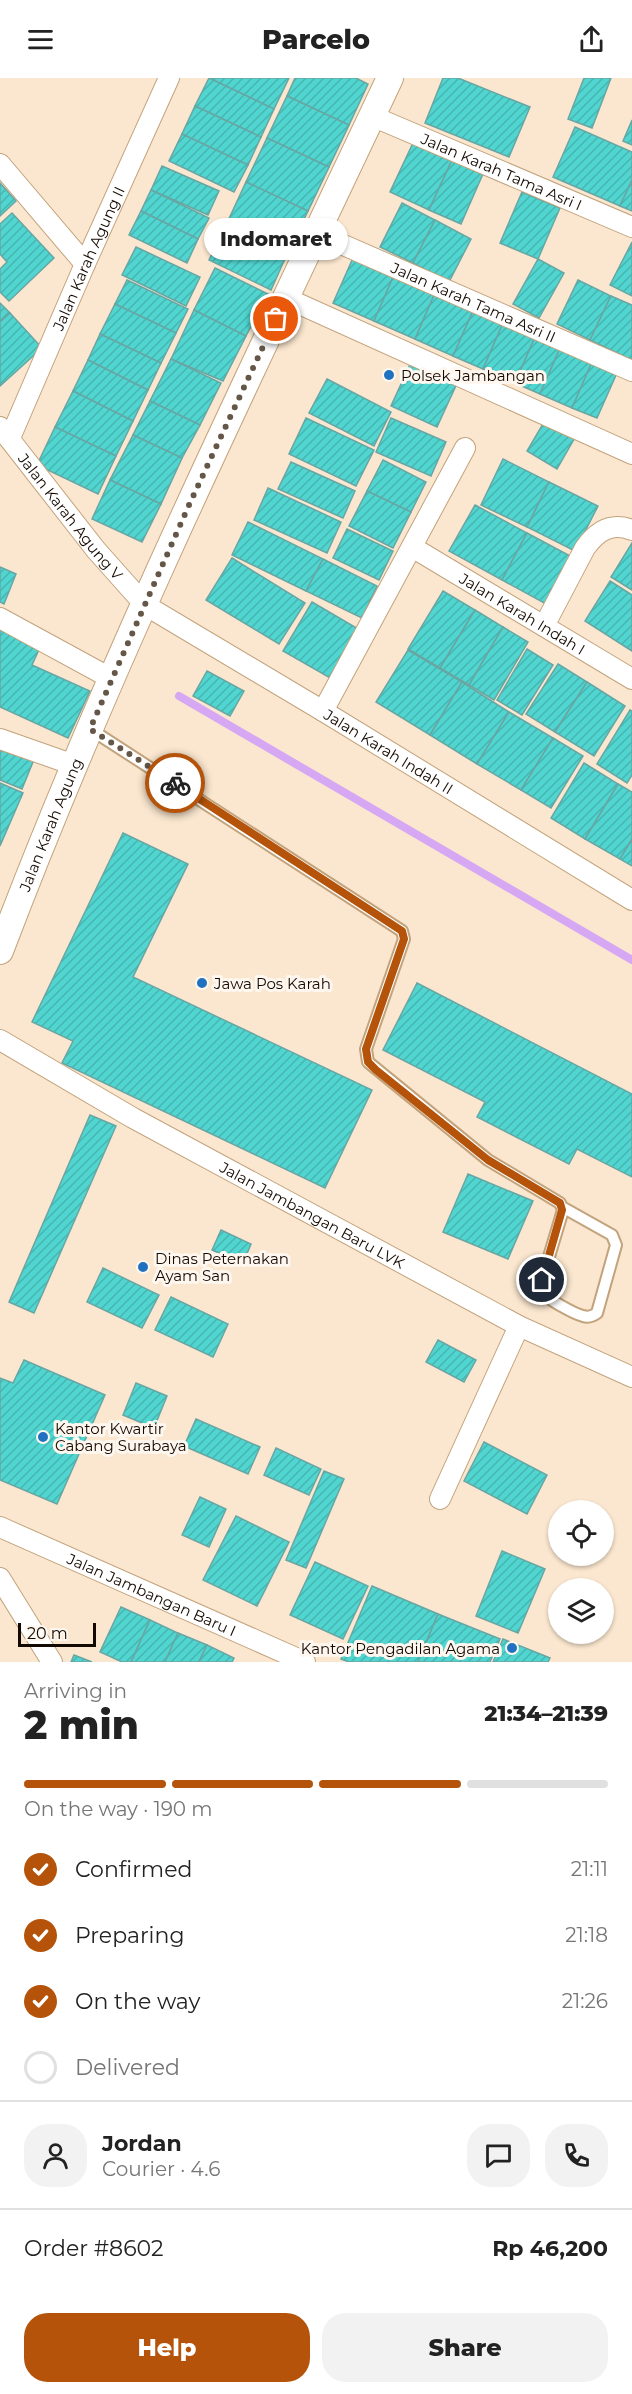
<!DOCTYPE html>
<meta charset="utf-8">
<style>
:root{--surface:#fff;--page:#f2f2f2;--text:#222;--muted:#767676;--line:#e0e0e0;--accent:#b45309}
body{margin:0;font-family:Montserrat,sans-serif;background:var(--page);color:var(--text);height:100vh;display:flex;flex-direction:column;font-size:22px;white-space:nowrap}
*{box-sizing:border-box;margin:0}
p{font-size:20px;color:var(--muted)}
.icon{flex:none;width:33px;height:33px;fill:none;stroke:currentColor;stroke-width:2;stroke-linecap:round;stroke-linejoin:round}
.map{position:relative;height:1584px;overflow:hidden}
.details{display:flex;flex-direction:column;background:var(--surface);flex:1}
.details>*{flex:none}
.controls{position:absolute;left:548px;top:1422px;display:grid;gap:12px}
.controls a{display:grid;place-items:center;width:66px;height:66px;border-radius:50%;background:var(--surface);box-shadow:0 2px 4px #0004;font-size:30px}
.scale{position:absolute;left:18px;bottom:15px;width:78px;box-sizing:border-box;padding-left:6px;border:3px solid #140900;border-top:0;font-size:16px;line-height:21px;white-space:nowrap;color:#140900;-webkit-text-stroke:4px #fef7ef;paint-order:stroke}
.pin{position:absolute;display:grid;place-items:center;width:51px;height:51px;color:#fff;margin:-26px;border:3px solid #fff;border-radius:50%;box-shadow:0 2px 6px #0007}
.courier{position:absolute;display:grid;place-items:center;width:60px;height:60px;margin:-30px;border:4px solid #b45309;border-radius:50%;background:#fff;color:#222;box-shadow:0 2px 8px #0007}
.bubble{position:absolute;height:42px;border-radius:21px;background:var(--surface);box-shadow:0 2px 4px #0004;font-size:20px;font-weight:800;line-height:42px;text-align:center}
.headline em{font-style:normal;font-weight:800}
.headline div{display:flex;flex-direction:column-reverse}
.headline{display:flex;align-items:center;justify-content:space-between;height:102px;padding:0 24px}
h1{font-size:39px;font-weight:800;line-height:45px}
.bar{display:grid;grid-template-columns:repeat(4,1fr);gap:9px 6px;align-content:center;height:72px;padding:0 24px}
.bar i{height:8px;border-radius:4px;background:var(--line)}
.bar .on{background:var(--accent)}
.bar p{grid-column:span 4}
.line{display:flex;align-items:center;gap:15px;padding:0 24px;border-top:2px solid var(--line)}
.line div{flex:1}
.round{display:grid;place-items:center;flex:none;width:63px;height:63px;border-radius:24px;background:var(--page)}
ol{padding:0 24px;list-style:none}
li{display:flex;align-items:center;gap:18px;height:66px}
li p{margin-inline-start:auto}
li .icon{padding:6px;border-radius:50%;background:var(--accent);color:#fff;stroke-width:4}
li:last-child{color:var(--muted)}
li i{width:33px;height:33px;border:3px solid var(--line);border-radius:50%}
.action{display:flex;gap:12px;margin-top:auto;padding:12px 24px}
.action a{flex:1;height:69px;border-radius:24px;background:var(--accent);color:#fff;font-size:24px;font-weight:800;line-height:69px;text-align:center}
.action a+a{background:var(--page);color:var(--text)}
header{display:flex;justify-content:space-between;align-items:center;height:78px;padding:0 24px;background:var(--surface);font-size:27px;font-weight:800}
.map>svg:first-child{display:block}
</style>
<header><svg class="icon" aria-label="menu" viewBox="0 0 24 24"><path d="M4 6h16M4 12h16M4 18h16"/></svg>Parcelo<svg class="icon" aria-label="share" viewBox="0 0 24 24"><path d="M12 15V3M7 8l5-5 5 5M5 13v7h14v-7"/></svg></header>
<div class="map">
<svg width="632" height="1584" viewBox="0 0 632 1584">
<defs>
<pattern id="building-hatch" width="6" height="6" patternUnits="userSpaceOnUse" patternTransform="scale(1.5)"><rect width="6" height="6" fill="#51d5d0"/><path d="M-1 1l2-2M0 6l6-6M5 7l2-2" fill="none" stroke="#46b6b1"/></pattern>
</defs>
<rect width="100%" height="100%" fill="#fbe7cf"/>
<g fill="none" stroke-linecap="round" stroke-linejoin="round">
<path stroke="#d6a8f3" stroke-width="8" d="M179,618l453,264"/>
</g>
<g fill="url(#building-hatch)" stroke="#68a6a3" stroke-width="1.5">
<path d="M209,0h80l-15,31z"/>
<path d="M209,0l65,31 -13,28 -66,-31z"/>
<path d="M295,0h61l12,6 -19,41 -62,-29z"/>
<path d="M443,0h15l72,29 -21,50 -84,-34z"/>
<path d="M584,0h27l-19,50 -24,-9z"/>
<path d="M287,18l62,29 -20,42 -62,-29z"/>
<path d="M195,28l66,31 -13,28 -66,-31z"/>
<path d="M632,42v25l-9,-4z"/>
<path d="M575,49l57,25v28l-12,26 -67,-29z"/>
<path d="M182,56l66,31 -14,27 -65,-31z"/>
<path d="M267,60l62,29 -21,44 -62,-29z"/>
<path d="M413,65l39,17 -23,50 -39,-18z"/>
<path d="M452,82l31,14 -22,50 -32,-14z"/>
<path d="M162,88l57,25 -11,24 -57,-25z"/>
<path d="M632,102v31l-12,-5z"/>
<path d="M246,104l62,29 -20,41 -61,-29z"/>
<path d="M0,105l16,18 -16,15z"/>
<path d="M151,112l58,28 -11,21 -57,-28z"/>
<path d="M522,114l38,16 -22,51 -38,-16z"/>
<path d="M402,125l33,17 -22,43 -33,-16z"/>
<path d="M141,133l57,28 -11,24 -58,-28z"/>
<path d="M12,135l42,45 -45,43 -9,-9v-23l7,-7 -7,-8v-30z"/>
<path d="M435,142l36,19 -22,43 -36,-19z"/>
<path d="M227,145l61,29 -17,38 -62,-30z"/>
<path d="M632,164v54l-22,-11z"/>
<path d="M136,169l64,30 -14,29 -64,-31z"/>
<path d="M353,180l41,17 -20,46 -41,-18z"/>
<path d="M538,181l26,14 -25,45 -26,-14z"/>
<path d="M215,190l53,26 -22,42 -52,-26z"/>
<path d="M394,197l41,18 -20,46 -41,-18z"/>
<path d="M127,202l61,29 -12,24 -61,-29z"/>
<path d="M578,202l33,16 -21,44 -33,-16z"/>
<path d="M435,215l38,18 -20,45 -38,-17z"/>
<path d="M611,218l21,9v55l-42,-20z"/>
<path d="M0,225l10,10 -10,9z"/>
<path d="M115,226l61,29 -15,30 -61,-29z"/>
<path d="M194,232l52,26 -23,45 -52,-22z"/>
<path d="M473,233l30,12 -20,46 -30,-13z"/>
<path d="M10,235l32,35 -42,38v-64z"/>
<path d="M503,245l32,14 -20,46 -32,-14z"/>
<path d="M100,256l61,29 -13,27 -60,-30z"/>
<path d="M535,259l25,11 -20,46 -25,-11z"/>
<path d="M560,270l32,14 -20,46 -32,-14z"/>
<path d="M413,280l46,21 -22,48 -46,-21z"/>
<path d="M171,281l50,24 -21,42 -50,-24z"/>
<path d="M88,282l60,30 -15,31 -60,-30z"/>
<path d="M592,284l25,11 -20,45 -25,-10z"/>
<path d="M327,301l64,33 -17,34 -65,-33z"/>
<path d="M73,313l60,30 -17,35 -61,-29z"/>
<path d="M150,323l50,24 -18,33 -49,-23z"/>
<path d="M547,339l30,17 -20,35 -30,-18z"/>
<path d="M306,340l68,32 -18,36 -67,-32z"/>
<path d="M391,340l55,24 -15,34 -55,-24z"/>
<path d="M55,349l61,29 -18,38 -61,-29z"/>
<path d="M133,357l49,23 -21,46 -51,-24z"/>
<path d="M503,381l46,23 -22,45 -46,-22z"/>
<path d="M383,382l43,22 -15,30 -44,-21z"/>
<path d="M291,384l64,29 -12,27 -65,-29z"/>
<path d="M110,402l51,24 -19,38 -50,-23z"/>
<path d="M549,404l49,24 -23,45 -48,-24z"/>
<path d="M268,410l73,34 -14,31 -73,-33z"/>
<path d="M367,413l44,21 -18,36 -44,-22z"/>
<path d="M475,427l52,28 -25,47 -53,-29z"/>
<path d="M248,444l75,37 -17,32 -74,-36z"/>
<path d="M347,451l46,22 -14,29 -46,-22z"/>
<path d="M527,455l47,25 -26,47 -46,-25z"/>
<path d="M632,465v47l-21,-13z"/>
<path d="M232,480l73,45 -26,41 -73,-44z"/>
<path d="M323,481l54,27 -15,32 -56,-27z"/>
<path d="M0,489l16,7 -12,30 -4,-2z"/>
<path d="M610,503l22,14v56l-47,-30z"/>
<path d="M443,513l32,19 -35,58 -32,-19z"/>
<path d="M312,524l48,28 -28,49 -49,-28z"/>
<path d="M475,532l28,17 -34,58 -29,-17z"/>
<path d="M0,548l41,19 -9,20 58,26 -22,47 -68,-31z"/>
<path d="M503,549l25,15 -34,58 -25,-15z"/>
<path d="M527,571l26,16 -31,50 -25,-15z"/>
<path d="M408,572l54,32 -32,53 -54,-33z"/>
<path d="M558,586l29,18 -32,50 -29,-18z"/>
<path d="M207,593l37,20 -14,25 -37,-20z"/>
<path d="M462,604l47,30 -32,52 -47,-29z"/>
<path d="M587,604l38,24 -31,50 -39,-24z"/>
<path d="M630,632l2,1v64l-5,8 -30,-19z"/>
<path d="M509,634l44,26 -32,52 -44,-26z"/>
<path d="M553,660l30,18 -32,52 -30,-18z"/>
<path d="M0,665l35,14 -13,32 -22,-9z"/>
<path d="M584,685l34,21 -33,55 -34,-21z"/>
<path d="M0,705l23,10 -23,53z"/>
<path d="M618,706l14,8v47l-12,20 -35,-20z"/>
<path d="M123,755l65,31 -55,113 239,113 -47,98 -263,-125 11,-22 -41,-19z"/>
<path d="M632,761v27l-12,-7z"/>
<path d="M417,905l215,111v83l-55,-28 -8,15 -92,-47 8,-15 -102,-52z"/>
<path d="M90,1037l26,11 -82,187 -25,-11z"/>
<path d="M468,1096l65,27 -25,58 -65,-27z"/>
<path d="M221,1152l30,14 -8,19 -31,-13z"/>
<path d="M103,1190l56,27 -17,33 -55,-26z"/>
<path d="M171,1219l57,27 -15,33 -58,-27z"/>
<path d="M438,1262l38,20 -12,22 -38,-20z"/>
<path d="M24,1282l81,35 -48,109 -57,-24v-102l13,5z"/>
<path d="M136,1305l31,13 -13,32 -31,-13z"/>
<path d="M196,1341l64,28 -12,27 -64,-28z"/>
<path d="M484,1364l63,33 -20,39 -63,-33z"/>
<path d="M276,1370l45,21 -12,26 -45,-20z"/>
<path d="M324,1393l20,8 -38,89 -20,-8z"/>
<path d="M200,1419l26,12 -17,38 -27,-12z"/>
<path d="M236,1438l53,26 -32,64 -54,-26z"/>
<path d="M502,1473l43,18 -27,64 -42,-17z"/>
<path d="M315,1484l53,24 -25,53 -53,-24z"/>
<path d="M372,1508l66,28 -20,48h-69l-8,-3z"/>
<path d="M121,1529l29,13 -19,42h-9l-22,-10z"/>
<path d="M438,1536l62,25 -10,23h-72z"/>
<path d="M150,1542l28,13 -13,29h-34z"/>
<path d="M178,1555l29,12 -8,17h-34z"/>
<path d="M503,1561l47,19 -2,4h-55z"/>
<path d="M207,1567l27,13 -2,4h-33z"/>
<path d="M74,1577l18,7h-21z"/>
</g>
<g fill="none" stroke-linecap="round" stroke-linejoin="round">
<g stroke="#c2a37c" stroke-width="14">
<path id="service" d="M90,651l312,202 2,8 -38,110 2,13 120,98 72,43 3,7 -21,70c-1,1 -1,9 -1,10 3,8 34,24 42,26 6,2 10,0 14,-3l19,-68 -4,-10 -50,-28"/>
</g>
<g stroke="#c2a37c" stroke-width="22">
<g id="minor">
<path id="s1" d="M372,38l260,111"/>
<path d="M0,86l85,100"/>
<path id="s2" d="M316,155l316,138"/>
<path d="M286,220l346,156"/>
<path id="s3" d="M0,349l96,123 49,55 178,106 309,189"/>
<path id="s4" d="M10,360l75,-174 84,-186"/>
<path id="s5" d="M412,469l220,132"/>
<path d="M0,540l112,61"/>
<path d="M544,548l41,-78c12,-17 26,-26 47,-18"/>
<path d="M323,633l142,-263"/>
<path d="M0,661l74,26"/>
<path id="s6" d="M0,962l133,78 386,208 113,51"/>
<path d="M440,1421l79,-173"/>
<path id="s7" d="M0,1449l305,135"/>
<path d="M0,1500l52,84"/>
</g>
</g>
<g stroke="#c2a37c" stroke-width="28">
<g id="tertiary">
<path id="s8" d="M0,873c113,-298 254,-585 390,-873"/>
</g>
</g>
<use href="#service" stroke="#fff" stroke-width="10"/>
<use href="#minor" stroke="#fff" stroke-width="20"/>
<use href="#tertiary" stroke="#fff" stroke-width="26"/>
</g>
<g fill="none" stroke-linecap="round" stroke-linejoin="round">
<path stroke="#655748" stroke-width="6" stroke-dasharray="0 10.8" d="M175,705l-85,-54 99,-224 87,-186"/>
<path stroke="#b45309" stroke-width="8" d="M175,705l227,148 2,8 -38,110 2,13 8,8 112,90 72,43 2,7 -20,70"/>
</g>
<g fill="#2072c1" stroke="#fef7ef" stroke-width="2">
<circle cx="389" cy="297" r="6"/>
<circle cx="202" cy="905" r="6"/>
<circle cx="143" cy="1189" r="6"/>
<circle cx="43" cy="1359" r="6"/>
<circle cx="512" cy="1570" r="6"/>
</g>
<g text-anchor="middle" dominant-baseline="central" stroke-width="6" stroke-linejoin="round" paint-order="stroke">
<g font-size="15" fill="#140900" stroke="#fef7ef">
<text stroke="none"><textPath href="#s1" startOffset="141">Jalan Karah Tama Asri I</textPath></text>
<text stroke="none"><textPath href="#s4" startOffset="196">Jalan Karah Agung II</textPath></text>
<text stroke="none"><textPath href="#s2" startOffset="172">Jalan Karah Tama Asri II</textPath></text>
<text stroke="none"><textPath href="#s3" startOffset="114">Jalan Karah Agung V</textPath></text>
<text stroke="none"><textPath href="#s5" startOffset="129">Jalan Karah Indah I</textPath></text>
<text stroke="none"><textPath href="#s3" startOffset="514">Jalan Karah Indah II</textPath></text>
<text stroke="none"><textPath href="#s8" startOffset="136">Jalan Karah Agung</textPath></text>
<text stroke="none"><textPath href="#s6" startOffset="358">Jalan Jambangan Baru LVK</textPath></text>
<text stroke="none"><textPath href="#s7" startOffset="166">Jalan Jambangan Baru I</textPath></text>
</g>
<g font-size="15" fill="#140900" stroke="#fef7ef" text-anchor="start">
<text x="401" y="297">Polsek Jambangan</text>
<text x="214" y="905">Jawa Pos Karah</text>
<text x="155" y="1180">Dinas Peternakan<tspan x="155" dy="17">Ayam San</tspan></text>
<text x="55" y="1350">Kantor Kwartir<tspan x="55" dy="17">Cabang Surabaya</tspan></text>
<text x="500" y="1570" text-anchor="end">Kantor Pengadilan Agama</text>
</g>
</g>
</svg>
<div class="controls">
<a><svg class="icon" aria-label="locate" viewBox="0 0 24 24"><circle cx="12" cy="12" r="6"/><path d="M12 2v4M12 18v4M2 12h4M18 12h4"/></svg></a>
<a><svg class="icon" aria-label="layers" viewBox="0 0 24 24"><path d="M12 4l9 5-9 5-9-5zM3 14l9 5 9-5"/></svg></a>
</div>
<div class="scale">20 m</div>
<div class="pin" style="left:276px;top:241px;background:#ea580c"><svg class="icon" aria-label="bag" viewBox="0 0 24 24"><path d="M5 8h14l-1 12H6zM9 8a3 3 0 0 1 6 0"/></svg></div>
<div class="pin" style="left:542px;top:1202px;background:#1f2937"><svg class="icon" aria-label="home" viewBox="0 0 24 24"><path d="M3 11l9-7 9 7M6 9v11h12V9"/></svg></div>
<div class="courier" style="left:175px;top:705px"><svg class="icon" aria-label="bike" viewBox="0 0 24 24"><circle cx="6" cy="16" r="4"/><circle cx="18" cy="16" r="4"/><path d="M6 16l4-8h5l3 8M10 8l3 8H6M13 5h3"/></svg></div>
<div class="bubble" style="left:204px;top:140px;width:144px">Indomaret</div>
</div>
<section class="details">
<div class="headline"><div><h1>2 min</h1><p>Arriving in</p></div><em>21:34–21:39</em></div>
<div class="bar"><i class="on"></i><i class="on"></i><i class="on"></i><i></i><p>On the way · 190 m</p></div>
<ol>
<li><svg class="icon" aria-label="check" viewBox="0 0 24 24"><path d="M5 12l5 5 9-10"/></svg>Confirmed<p>21:11</p></li>
<li><svg class="icon" aria-label="check" viewBox="0 0 24 24"><path d="M5 12l5 5 9-10"/></svg>Preparing<p>21:18</p></li>
<li><svg class="icon" aria-label="check" viewBox="0 0 24 24"><path d="M5 12l5 5 9-10"/></svg>On the way<p>21:26</p></li>
<li><i></i>Delivered</li>
</ol>
<div class="line" style="height:108px"><a class="round"><svg class="icon" aria-label="person" viewBox="0 0 24 24"><circle cx="12" cy="8" r="4"/><path d="M4 21q1-7 8-7t8 7"/></svg></a><div><b>Jordan</b><p>Courier · 4.6</p></div><a class="round"><svg class="icon" aria-label="chat" viewBox="0 0 24 24"><path d="M4 5h16v11H9l-5 4z"/></svg></a><a class="round"><svg class="icon" aria-label="phone" viewBox="0 0 24 24"><path d="M5 4h4l2 5-3 2q2 4 5 5l2-3 5 2v4C11 20 4 13 5 4z"/></svg></a></div>
<div class="line" style="height:78px"><div>Order #8602</div><b>Rp 46,200</b></div>
<div class="action"><a>Help</a><a>Share</a></div>
</section>
